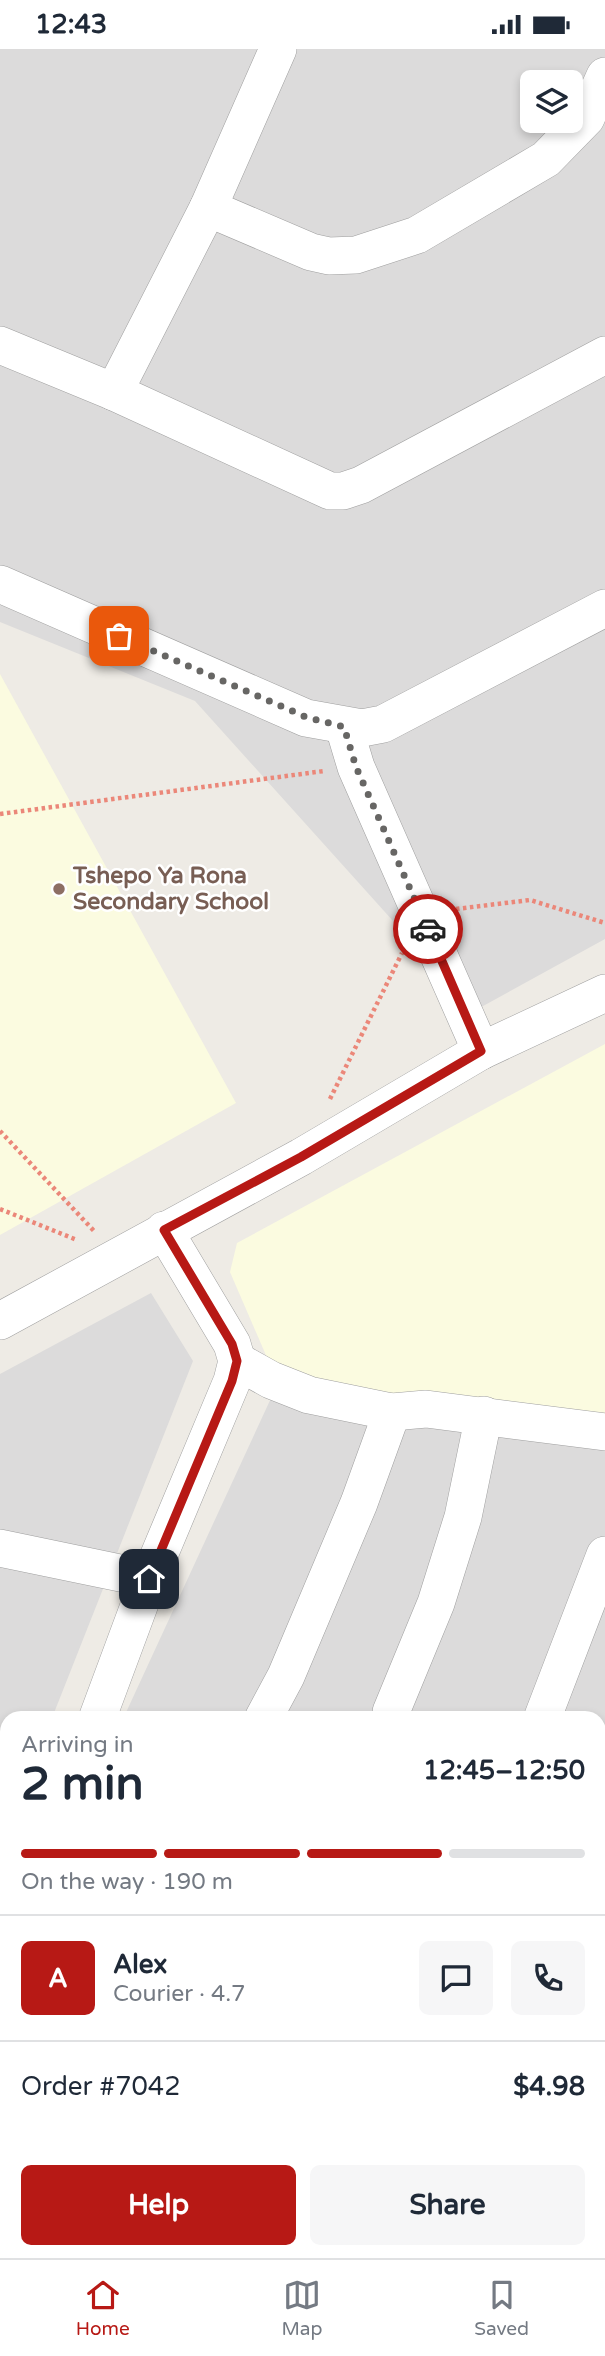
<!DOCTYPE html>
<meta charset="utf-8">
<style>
:root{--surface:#fff;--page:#f6f6f7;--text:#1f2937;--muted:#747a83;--line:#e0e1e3;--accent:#b71915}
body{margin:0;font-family:"Varela Round",sans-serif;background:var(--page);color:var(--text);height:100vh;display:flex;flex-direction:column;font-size:26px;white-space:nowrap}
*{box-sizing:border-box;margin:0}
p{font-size:23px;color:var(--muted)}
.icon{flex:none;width:38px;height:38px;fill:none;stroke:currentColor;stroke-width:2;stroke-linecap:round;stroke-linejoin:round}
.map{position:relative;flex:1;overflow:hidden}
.panel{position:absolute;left:0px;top:1662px;width:606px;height:548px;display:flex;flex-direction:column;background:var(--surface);border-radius:21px 21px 0 0;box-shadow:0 4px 10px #0003}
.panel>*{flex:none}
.controls{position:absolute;left:520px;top:21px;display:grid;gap:14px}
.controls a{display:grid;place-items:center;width:63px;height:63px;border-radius:10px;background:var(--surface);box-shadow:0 4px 10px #0003;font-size:35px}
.pin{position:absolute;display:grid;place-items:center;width:60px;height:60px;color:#fff;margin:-30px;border-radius:14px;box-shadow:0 4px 10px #0006}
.courier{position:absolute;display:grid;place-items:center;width:70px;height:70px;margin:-35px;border:5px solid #b71915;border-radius:50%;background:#fff;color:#222;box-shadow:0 2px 9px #0007}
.overview em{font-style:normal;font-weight:700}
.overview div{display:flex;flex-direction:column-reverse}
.overview{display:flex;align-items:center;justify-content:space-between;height:119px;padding:0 21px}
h1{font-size:46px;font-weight:700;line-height:52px}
.bar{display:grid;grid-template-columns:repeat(4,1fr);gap:10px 7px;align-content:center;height:84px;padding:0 21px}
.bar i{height:9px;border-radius:5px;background:var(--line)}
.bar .active{background:var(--accent)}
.bar p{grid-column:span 4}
.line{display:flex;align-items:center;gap:18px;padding:0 21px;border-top:2px solid var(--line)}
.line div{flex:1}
.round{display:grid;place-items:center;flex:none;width:74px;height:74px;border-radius:10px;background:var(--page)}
.action{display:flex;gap:14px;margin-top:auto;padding:14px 21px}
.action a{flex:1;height:80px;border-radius:10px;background:var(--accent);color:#fff;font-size:28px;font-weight:700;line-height:80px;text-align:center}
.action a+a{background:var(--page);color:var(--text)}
.status{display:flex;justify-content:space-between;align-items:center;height:49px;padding:0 35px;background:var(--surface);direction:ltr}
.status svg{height:19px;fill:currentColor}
.tabs{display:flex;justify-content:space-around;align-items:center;height:98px;border-top:2px solid var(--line);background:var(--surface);font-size:19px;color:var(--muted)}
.tabs a{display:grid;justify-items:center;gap:4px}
.tabs .active{color:var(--accent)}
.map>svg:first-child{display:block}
</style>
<div class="status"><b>12:43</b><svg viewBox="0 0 49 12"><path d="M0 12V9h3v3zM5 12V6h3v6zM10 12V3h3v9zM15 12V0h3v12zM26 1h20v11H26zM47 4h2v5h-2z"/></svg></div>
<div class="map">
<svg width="605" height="2209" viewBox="0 0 605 2209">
<rect width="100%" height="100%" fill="#eeebe5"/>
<g fill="#dcdbdb" fill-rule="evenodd">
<path d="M0,0h605v890l-131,72 -279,-310 -195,-79zM532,33h38v39h-38z"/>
<path d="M151,1244l42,68 -141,357 -45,1v112l-7,18v-475z"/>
<path d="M278,1334l327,39v836h-460l-9,-6h462v-533h-475z"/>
<path d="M7,1920v200l-7,-4v-181z"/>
</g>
<g fill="#fbfbe0">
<path d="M0,625l236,429 -236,132z"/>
<path d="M605,995v378l-327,-39 -48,-111 7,-29z"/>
</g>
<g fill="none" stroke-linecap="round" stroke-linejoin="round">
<g stroke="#9f9f9f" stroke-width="38">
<g id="street">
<path d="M208,159l103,44 18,4 27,-1 61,-20 129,-76 40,-41 19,-42"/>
<path d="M0,296l114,47 216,99h13l18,-6 244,-130"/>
<path d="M114,343l94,-184 70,-159"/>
<path d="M0,535l306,134 56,10 21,-4 222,-116"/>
<path d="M344,678l12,40 125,284"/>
<path d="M0,1272l301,-164 180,-106 124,-58"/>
<path d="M237,1312l34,19 38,15 83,17 34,-3 179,23"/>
<path d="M0,1499l149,31"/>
<path d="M391,1663l45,-109 27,-86 21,-102"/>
<path d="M97,1670l52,-140 83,-198 5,-20 -5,-17 -68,-114"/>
<path d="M263,1670l23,-43 73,-173 33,-91"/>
<path d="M542,1670l63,-164"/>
<path d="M598,1828l7,-7"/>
<path d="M0,1947l7,-22"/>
<path d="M598,2114l7,-3"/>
<path d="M0,2118l7,9"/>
<path d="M82,2203l9,6"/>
<path d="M410,2203l3,6"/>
<path d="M117,2209l4,-6"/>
<path d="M244,2209l4,-6"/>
</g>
</g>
<g stroke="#eb8779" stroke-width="4.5" stroke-dasharray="3.5 3.5" stroke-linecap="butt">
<path d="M0,765l324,-43"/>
<path d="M456,860l74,-9 75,23"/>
<path d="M330,1050l72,-146"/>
<path d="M0,1082l95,101"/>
<path d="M0,1160l77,31"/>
</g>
<use href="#street" stroke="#fff" stroke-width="37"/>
</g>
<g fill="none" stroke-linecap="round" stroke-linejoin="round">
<path stroke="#676664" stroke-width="7" stroke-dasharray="0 12.6" d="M119,587l187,81 38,10 12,40 72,162"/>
<path stroke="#b71915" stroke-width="9" d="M149,1530l83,-198 5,-20 -5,-17 -68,-114 137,-73 180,-106 -53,-122"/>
</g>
<circle fill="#8d6e63" stroke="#fff" stroke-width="2.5" cx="59" cy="840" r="7"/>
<g text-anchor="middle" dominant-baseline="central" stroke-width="5" stroke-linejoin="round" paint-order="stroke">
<g font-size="23" font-weight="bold" fill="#785e54" stroke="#fff" text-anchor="start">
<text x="73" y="827">Tshepo Ya Rona<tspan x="73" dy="26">Secondary School</tspan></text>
</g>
</g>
</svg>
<div class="controls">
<a><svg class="icon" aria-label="layers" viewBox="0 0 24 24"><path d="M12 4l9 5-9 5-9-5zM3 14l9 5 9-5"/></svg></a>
</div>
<div class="pin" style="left:119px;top:587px;background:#ea580c"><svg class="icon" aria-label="bag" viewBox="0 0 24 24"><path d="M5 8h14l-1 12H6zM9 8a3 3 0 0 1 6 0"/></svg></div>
<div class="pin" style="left:149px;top:1530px;background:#1f2937"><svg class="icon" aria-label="home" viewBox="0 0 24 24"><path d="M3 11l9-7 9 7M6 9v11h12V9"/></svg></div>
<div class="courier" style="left:428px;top:880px"><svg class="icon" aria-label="car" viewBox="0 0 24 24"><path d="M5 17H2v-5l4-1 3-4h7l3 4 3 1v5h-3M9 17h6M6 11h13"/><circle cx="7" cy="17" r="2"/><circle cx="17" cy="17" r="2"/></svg></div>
<section class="panel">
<div class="overview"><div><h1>2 min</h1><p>Arriving in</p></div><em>12:45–12:50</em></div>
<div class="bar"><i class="active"></i><i class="active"></i><i class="active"></i><i></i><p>On the way · 190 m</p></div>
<div class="line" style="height:126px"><b class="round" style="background:var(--accent);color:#fff">A</b><div><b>Alex</b><p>Courier · 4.7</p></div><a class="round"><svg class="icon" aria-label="chat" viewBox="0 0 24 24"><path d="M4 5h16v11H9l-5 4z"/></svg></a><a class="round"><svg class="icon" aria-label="phone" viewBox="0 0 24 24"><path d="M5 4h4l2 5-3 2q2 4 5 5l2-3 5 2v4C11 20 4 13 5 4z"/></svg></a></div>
<div class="line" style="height:91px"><div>Order #7042</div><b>$4.98</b></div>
<div class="action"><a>Help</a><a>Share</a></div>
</section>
</div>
<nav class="tabs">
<a class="active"><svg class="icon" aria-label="home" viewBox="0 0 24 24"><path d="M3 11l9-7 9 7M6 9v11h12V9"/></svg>Home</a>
<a><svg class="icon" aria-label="map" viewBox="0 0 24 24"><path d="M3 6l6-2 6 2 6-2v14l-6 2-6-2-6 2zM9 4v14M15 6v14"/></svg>Map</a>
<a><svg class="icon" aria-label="saved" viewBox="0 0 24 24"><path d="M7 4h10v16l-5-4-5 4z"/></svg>Saved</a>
</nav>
